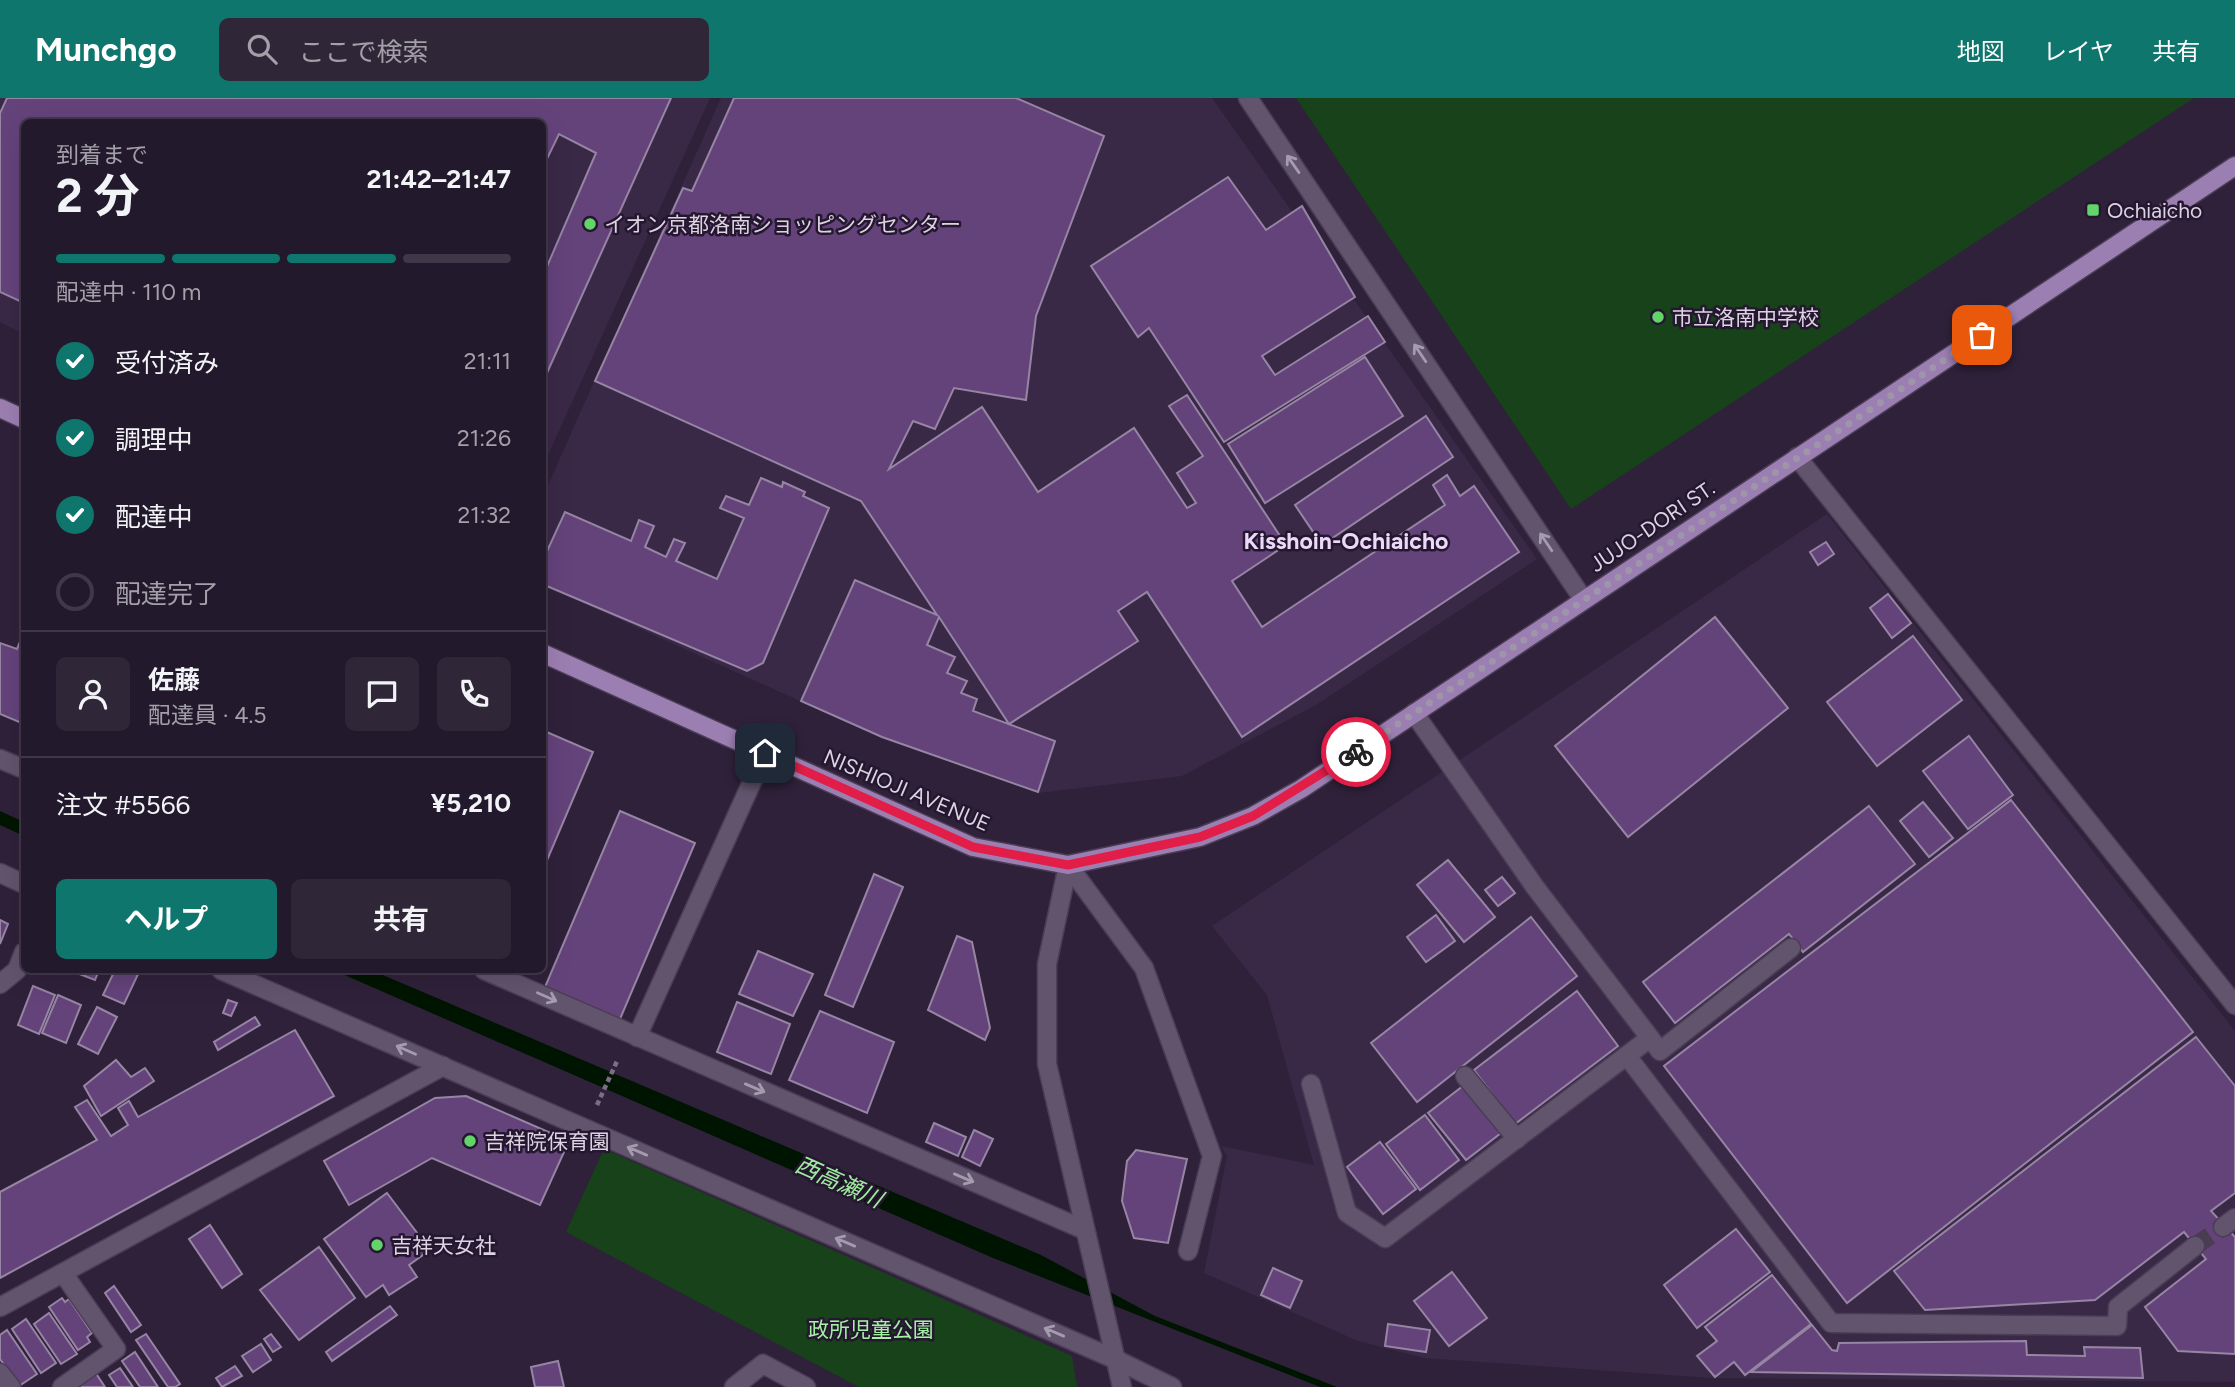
<!DOCTYPE html>
<html lang="ja">
<meta charset="utf-8">
<style>
:root{--surface:#23192c;--page:#2f2638;--text:#f1f3f6;--muted:#a3a0a9;--line:#403848;--accent:#0f766e}
body{margin:0;font-family:Figtree,"Noto Sans JP",sans-serif;background:var(--page);color:var(--text);height:100vh;display:flex;flex-direction:column;font-size:26px;white-space:nowrap}
*{box-sizing:border-box;margin:0}
p{font-size:23px;color:var(--muted)}
.icon{flex:none;width:38px;height:38px;fill:none;stroke:currentColor;stroke-width:2;stroke-linecap:round;stroke-linejoin:round}
.map{position:relative;flex:1;overflow:hidden}
.drawer{position:absolute;left:21px;top:21px;width:525px;height:854px;display:flex;flex-direction:column;background:var(--surface);border-radius:10px;box-shadow:0 7px 28px #0002,0 0 0 2px var(--line)}
.drawer>*{flex:none}
.pin{position:absolute;display:grid;place-items:center;width:60px;height:60px;color:#fff;margin:-30px;border-radius:14px;box-shadow:0 4px 10px #0006}
.courier{position:absolute;display:grid;place-items:center;width:70px;height:70px;margin:-35px;border:5px solid #e11d48;border-radius:50%;background:#fff;color:#222;box-shadow:0 2px 9px #0007}
.summary em{font-style:normal;font-weight:700}
.summary div{display:flex;flex-direction:column-reverse}
.summary{display:flex;align-items:center;justify-content:space-between;height:119px;padding:0 35px}
h1{font-size:46px;font-weight:700;line-height:52px}
.bar{display:grid;grid-template-columns:repeat(4,1fr);gap:10px 7px;align-content:center;height:84px;padding:0 35px}
.bar i{height:9px;border-radius:5px;background:var(--line)}
.bar .active{background:var(--accent)}
.bar p{grid-column:span 4}
.line{display:flex;align-items:center;gap:18px;padding:0 35px;border-top:2px solid var(--line)}
.line div{flex:1}
.round{display:grid;place-items:center;flex:none;width:74px;height:74px;border-radius:10px;background:var(--page)}
ol{padding:0 35px;list-style:none}
li{display:flex;align-items:center;gap:21px;height:77px}
li p{margin-inline-start:auto}
li .icon{padding:7px;border-radius:50%;background:var(--accent);color:#fff;stroke-width:4}
li:last-child{color:var(--muted)}
li i{width:38px;height:38px;border:4px solid var(--line);border-radius:50%}
.button{display:flex;gap:14px;margin-top:auto;padding:14px 35px}
.button a{flex:1;height:80px;border-radius:10px;background:var(--accent);color:#fff;font-size:28px;font-weight:700;line-height:80px;text-align:center}
.button a+a{background:var(--page);color:var(--text)}
header{display:flex;align-items:center;gap:42px;box-sizing:border-box;height:98px;padding:0 35px;background:var(--accent);color:#fff}
header strong{font-size:33px}
nav{display:flex;gap:38px;margin-inline-start:auto;font-size:24px}
.search{width:490px;height:63px;background:var(--page);display:flex;align-items:center;gap:18px;box-sizing:border-box;padding:0 24px;border-radius:10px;color:var(--muted);font-size:26px}
.map>svg:first-child{display:block}
</style>
<header>
<strong>Munchgo</strong>
<div class="search"><svg class="icon" aria-label="search" viewBox="0 0 24 24"><circle cx="10" cy="10" r="6"/><path d="M15 15l6 6"/></svg>ここで検索</div>
<nav><a>地図</a><a>レイヤ</a><a>共有</a></nav>
</header>
<div class="map">
<svg width="2235" height="1289" viewBox="0 0 2235 1289">
<rect width="100%" height="100%" fill="#2f213a"/>
<g fill="#3a2847">
<path d="M0,0h710l-167,368 -1,-344h-518v212l-24,-12z"/>
<path d="M721,0h491l325,461 -221,146 -134,71 -144,17 -158,-56 -337,-152v-89z"/>
<path d="M1827,416l408,517v351l-524,-4 -287,-20 -66,-17 -154,-68 23,-117 -6,-10 93,19 -47,-170 -55,-69z"/>
</g>
<g fill="#17421a">
<path d="M1296,0h898l-623,411z"/>
<path d="M604,1051l468,207 5,31h-218l-293,-155z"/>
</g>
<g fill="#001501">
<path d="M0,713l24,11v14l-24,-11z"/>
<path d="M333,872h38l670,285 114,61 182,71h-17l-327,-129z"/>
</g>
<g fill="#64437b" stroke="#9685a3" stroke-width="2">
<path d="M7,0h664l-129,286v-106l54,-125 -37,-19 -17,35v-47h-518v181l-24,-11v-179z"/>
<path d="M734,0h282l88,38 -68,180 -10,84 -72,-12 -19,41 -22,-8 -24,48 93,-62 56,85 96,-64 53,80 9,-5 -19,-30 26,-17 -34,-50 18,-11 99,150 -54,36 30,46 183,-122 -12,-20 14,-10 13,21 14,-10 45,66 -277,185 -95,-145 -29,19 20,30 -129,83 -70,-107 -12,28 28,12 -8,16 20,8 -6,12 16,6 -4,12 82,30 -17,51 -156,-55 -81,-36 54,-121 82,35 -76,-114 -266,-120 88,-193 9,3z"/>
<path d="M1228,79l38,53 36,-24 53,91 -93,59 13,19 93,-59 17,26 -161,100 -75,-114 -11,9 -47,-71z"/>
<path d="M1365,259l38,59 -138,87 -37,-59z"/>
<path d="M1426,318l27,41 -131,88 -27,-40z"/>
<path d="M761,380l21,9 1,-5 22,10 -2,4 26,12 -66,155 -16,8 -205,-87v-22l23,-50 66,29 8,-21 15,6 -9,21 21,10 8,-18 11,4 -9,18 41,18 27,-61 -24,-10 6,-12 23,9z"/>
<path d="M1826,444l8,12 -16,11 -8,-13z"/>
<path d="M1888,496l23,29 -19,15 -22,-30z"/>
<path d="M1715,519l73,91 -160,129 -73,-91z"/>
<path d="M24,534v92l-24,-10v-71l17,6z"/>
<path d="M1913,538l49,64 -85,66 -50,-64z"/>
<path d="M542,632l51,22 -51,120z"/>
<path d="M1969,638l44,59 -45,34 -45,-58z"/>
<path d="M2011,702l182,232 -346,271 -183,-237z"/>
<path d="M1923,704l30,36 -24,19 -29,-36z"/>
<path d="M1869,708l46,58 -112,88 -14,-18 -114,89 -32,-41z"/>
<path d="M620,713l75,32 -75,176 -75,-32z"/>
<path d="M1448,762l47,57 -31,25 -47,-57z"/>
<path d="M874,776l29,13 -50,120 -28,-12z"/>
<path d="M1502,779l13,16 -17,13 -13,-16z"/>
<path d="M1436,817l19,26 -29,21 -19,-25z"/>
<path d="M1531,819l46,59 -160,126 -46,-59z"/>
<path d="M0,822l8,4 -8,20z"/>
<path d="M957,838l15,6 18,86 -5,12 -57,-30z"/>
<path d="M758,853l55,23 -20,42 -54,-22z"/>
<path d="M69,872h30l-4,10z"/>
<path d="M115,872h25l-16,34 -21,-9z"/>
<path d="M33,888l22,9 -16,39 -21,-9z"/>
<path d="M1577,893l41,55 -103,78 -41,-54z"/>
<path d="M58,897l23,10 -15,38 -24,-10z"/>
<path d="M228,902l9,3 -6,13 -8,-3z"/>
<path d="M737,904l53,22 -19,50 -54,-22z"/>
<path d="M97,909l20,10 -19,37 -20,-10z"/>
<path d="M820,913l74,31 -27,71 -78,-33z"/>
<path d="M255,919l5,8 -42,25 -4,-8z"/>
<path d="M295,932l39,66 -334,182v-86l97,-52 -22,-33 12,-7 24,36 17,-11 -10,-17 11,-7 9,16z"/>
<path d="M2196,939l39,49v107l-24,18 24,26v117l-57,-3 -33,-44 61,-48 -22,-27 -89,68 -170,10 -31,-39z"/>
<path d="M116,962l15,17 14,-9 9,13 -53,35 -17,-30z"/>
<path d="M1463,988l38,47 -35,27 -38,-47z"/>
<path d="M466,998l103,45 -29,64 -108,-47 -83,47 -25,-44 111,-63z"/>
<path d="M1425,1017l34,45 -39,30 -34,-46z"/>
<path d="M934,1025l32,14 -8,19 -32,-14z"/>
<path d="M974,1032l19,9 -13,27 -18,-9z"/>
<path d="M1380,1044l36,47 -33,25 -36,-47z"/>
<path d="M1136,1052l51,9 -19,84 -34,-5 -12,-37 5,-40z"/>
<path d="M387,1095l43,57 -21,15 8,12 -28,18 -6,-10 -17,12 -42,-58z"/>
<path d="M210,1127l32,49 -20,14 -33,-49z"/>
<path d="M1736,1131l34,43 -73,56 -33,-43z"/>
<path d="M319,1149l36,51 -56,42 -39,-50z"/>
<path d="M1273,1170l29,13 -12,27 -29,-13z"/>
<path d="M1452,1174l35,46 -38,28 -35,-45z"/>
<path d="M1772,1177l39,49 -66,51 -11,-13 -19,15 -18,-21 20,-15 -12,-14z"/>
<path d="M114,1188l27,39 -10,7 -26,-39z"/>
<path d="M62,1200l3,4 4,-3 23,34 -5,4 3,5 -12,8 -29,-43z"/>
<path d="M390,1208l7,9 -65,46 -6,-9z"/>
<path d="M49,1215l28,41 -16,10 -27,-40z"/>
<path d="M26,1221l30,44 -15,10 -29,-44z"/>
<path d="M1388,1226l42,6 -4,22 -41,-6z"/>
<path d="M1812,1227l20,25 5,1 2,-8 187,-2 1,14 58,1 -1,-9 56,1 3,30 -392,-6z"/>
<path d="M7,1232l30,44 -18,12 -19,-27v-24z"/>
<path d="M146,1236l34,50 -5,3h-7l-32,-47z"/>
<path d="M271,1236l10,13 -8,5 -9,-13z"/>
<path d="M261,1246l10,16 -18,12 -11,-16z"/>
<path d="M135,1254l23,35h-18l-18,-26z"/>
<path d="M558,1263l6,26h-29l-4,-20z"/>
<path d="M235,1268l7,10 -20,11 -6,-9z"/>
<path d="M120,1270l13,19h-16l-8,-12z"/>
<path d="M95,1274l10,15h-23l-3,-4z"/>
</g>
<g fill="none" stroke-linecap="round" stroke-linejoin="round">
<path stroke="#493c53" stroke-width="18" stroke-dasharray="18 9" stroke-linecap="butt" d="M2195,1148l28,-19"/>
<g stroke="#4b3d55" stroke-width="21">
<g id="minor">
<path d="M1248,0l335,501"/>
<path d="M1797,359l438,548"/>
<path d="M1414,615l121,174 125,164 131,-103"/>
<path d="M0,661l24,10"/>
<path d="M1068,767l-21,99v100l75,323"/>
<path d="M1068,767l76,103 68,188 -24,95"/>
<path d="M0,775l24,11"/>
<path d="M221,872l896,390 55,27"/>
<path d="M484,872l601,260"/>
<path d="M0,886l17,-14 7,-18"/>
<path d="M637,939l128,-284"/>
<path d="M1627,958l204,267 286,3 1,-19 77,-61"/>
<path d="M1465,978l52,63"/>
<path d="M1311,986l36,129 38,25 265,-200"/>
<path d="M2223,1129l12,-9"/>
<path d="M0,1209l443,-241"/>
<path d="M0,1275l11,14"/>
<path d="M62,1289l54,-38 -53,-76"/>
<path d="M734,1289l29,-23 43,23"/>
</g>
</g>
<g stroke="#4b3d55" stroke-width="21">
<g id="major">
<path d="M0,310l24,11"/>
<path d="M542,555l431,194 95,18 132,-28 53,-21 48,-27 934,-623"/>
</g>
</g>
<path stroke="#7b6f84" stroke-width="4.5" stroke-dasharray="5 3.5" stroke-linecap="butt" d="M597,1007l21,-46"/>
<use href="#minor" stroke="#62546d" stroke-width="18"/>
<use href="#major" stroke="#9c7fb2" stroke-width="18"/>
</g>
<defs><path id="oneway-shaft" d="M-6 0H5M1.5-3L5.5 0L1.5 3" fill="none" stroke-width="1.6" stroke-linecap="round" stroke-linejoin="round" transform="scale(1.75)"/></defs>
<g stroke="#a59aae">
<use href="#oneway-shaft" transform="translate(1293 66) rotate(-125)"/>
<use href="#oneway-shaft" transform="translate(1420 255) rotate(-124)"/>
<use href="#oneway-shaft" transform="translate(1546 444) rotate(-124)"/>
<use href="#oneway-shaft" transform="translate(547 899) rotate(24)"/>
<use href="#oneway-shaft" transform="translate(406 952) rotate(-156)"/>
<use href="#oneway-shaft" transform="translate(755 990) rotate(23)"/>
<use href="#oneway-shaft" transform="translate(637 1053) rotate(-157)"/>
<use href="#oneway-shaft" transform="translate(964 1080) rotate(23)"/>
<use href="#oneway-shaft" transform="translate(845 1144) rotate(-157)"/>
<use href="#oneway-shaft" transform="translate(1054 1234) rotate(-157)"/>
</g>
<g fill="none" stroke-linecap="round" stroke-linejoin="round">
<path stroke="#9f95a8" stroke-width="7" stroke-dasharray="0 12.6" d="M1356,654l626,-417"/>
<path stroke="#e11d48" stroke-width="9" d="M765,655l208,94 95,18 132,-28 53,-21 103,-64"/>
</g>
<g fill="#62d469" stroke="#25172f" stroke-width="2.5">
<rect x="2086" y="105" width="14" height="14" rx="3.5"/>
<circle cx="590" cy="126" r="7"/>
<circle cx="1658" cy="219" r="7"/>
<circle cx="470" cy="1043" r="7"/>
<circle cx="377" cy="1147" r="7"/>
</g>
<g text-anchor="middle" dominant-baseline="central" stroke-width="5" stroke-linejoin="round" paint-order="stroke">
<g font-size="21" fill="#dcd3e3" stroke="#25172f" text-anchor="start">
<text x="2107" y="112">Ochiaicho</text>
<text x="604" y="126">イオン京都洛南ショッピングセンター</text>
<text x="1672" y="219">市立洛南中学校</text>
<text x="484" y="1043">吉祥院保育園</text>
<text x="391" y="1147">吉祥天女社</text>
</g>
<g font-size="21" fill="#dcd3e3" stroke="#25172f">
<text transform="translate(1652 428) rotate(-34)">JUJO-DORI ST.</text>
<text transform="translate(907 692) rotate(23)">NISHIOJI AVENUE</text>
</g>
<g font-size="21" fill="#a4f0a5" stroke="#25172f">
<text x="871" y="1231">政所児童公園</text>
</g>
<g font-size="23" font-weight="bold" fill="#ecd9fa" stroke="#25172f">
<text x="1346" y="443">Kisshoin-Ochiaicho</text>
</g>
<g font-size="23" font-style="italic" fill="#a0eca1" stroke="#25172f">
<text transform="translate(839 1084) rotate(24)">西高瀬川</text>
</g>
</g>
</svg>
<div class="pin" style="left:1982px;top:237px;background:#ea580c"><svg class="icon" aria-label="bag" viewBox="0 0 24 24"><path d="M5 8h14l-1 12H6zM9 8a3 3 0 0 1 6 0"/></svg></div>
<div class="pin" style="left:765px;top:655px;background:#1f2937"><svg class="icon" aria-label="home" viewBox="0 0 24 24"><path d="M3 11l9-7 9 7M6 9v11h12V9"/></svg></div>
<div class="courier" style="left:1356px;top:654px"><svg class="icon" aria-label="bike" viewBox="0 0 24 24"><circle cx="6" cy="16" r="4"/><circle cx="18" cy="16" r="4"/><path d="M6 16l4-8h5l3 8M10 8l3 8H6M13 5h3"/></svg></div>
<section class="drawer">
<div class="summary"><div><h1>2 分</h1><p>到着まで</p></div><em>21:42–21:47</em></div>
<div class="bar"><i class="active"></i><i class="active"></i><i class="active"></i><i></i><p>配達中 · 110 m</p></div>
<ol>
<li><svg class="icon" aria-label="check" viewBox="0 0 24 24"><path d="M5 12l5 5 9-10"/></svg>受付済み<p>21:11</p></li>
<li><svg class="icon" aria-label="check" viewBox="0 0 24 24"><path d="M5 12l5 5 9-10"/></svg>調理中<p>21:26</p></li>
<li><svg class="icon" aria-label="check" viewBox="0 0 24 24"><path d="M5 12l5 5 9-10"/></svg>配達中<p>21:32</p></li>
<li><i></i>配達完了</li>
</ol>
<div class="line" style="height:126px"><a class="round"><svg class="icon" aria-label="person" viewBox="0 0 24 24"><circle cx="12" cy="8" r="4"/><path d="M4 21q1-7 8-7t8 7"/></svg></a><div><b>佐藤</b><p>配達員 · 4.5</p></div><a class="round"><svg class="icon" aria-label="chat" viewBox="0 0 24 24"><path d="M4 5h16v11H9l-5 4z"/></svg></a><a class="round"><svg class="icon" aria-label="phone" viewBox="0 0 24 24"><path d="M5 4h4l2 5-3 2q2 4 5 5l2-3 5 2v4C11 20 4 13 5 4z"/></svg></a></div>
<div class="line" style="height:91px"><div>注文 #5566</div><b>¥5,210</b></div>
<div class="button"><a>ヘルプ</a><a>共有</a></div>
</section>
</div>
